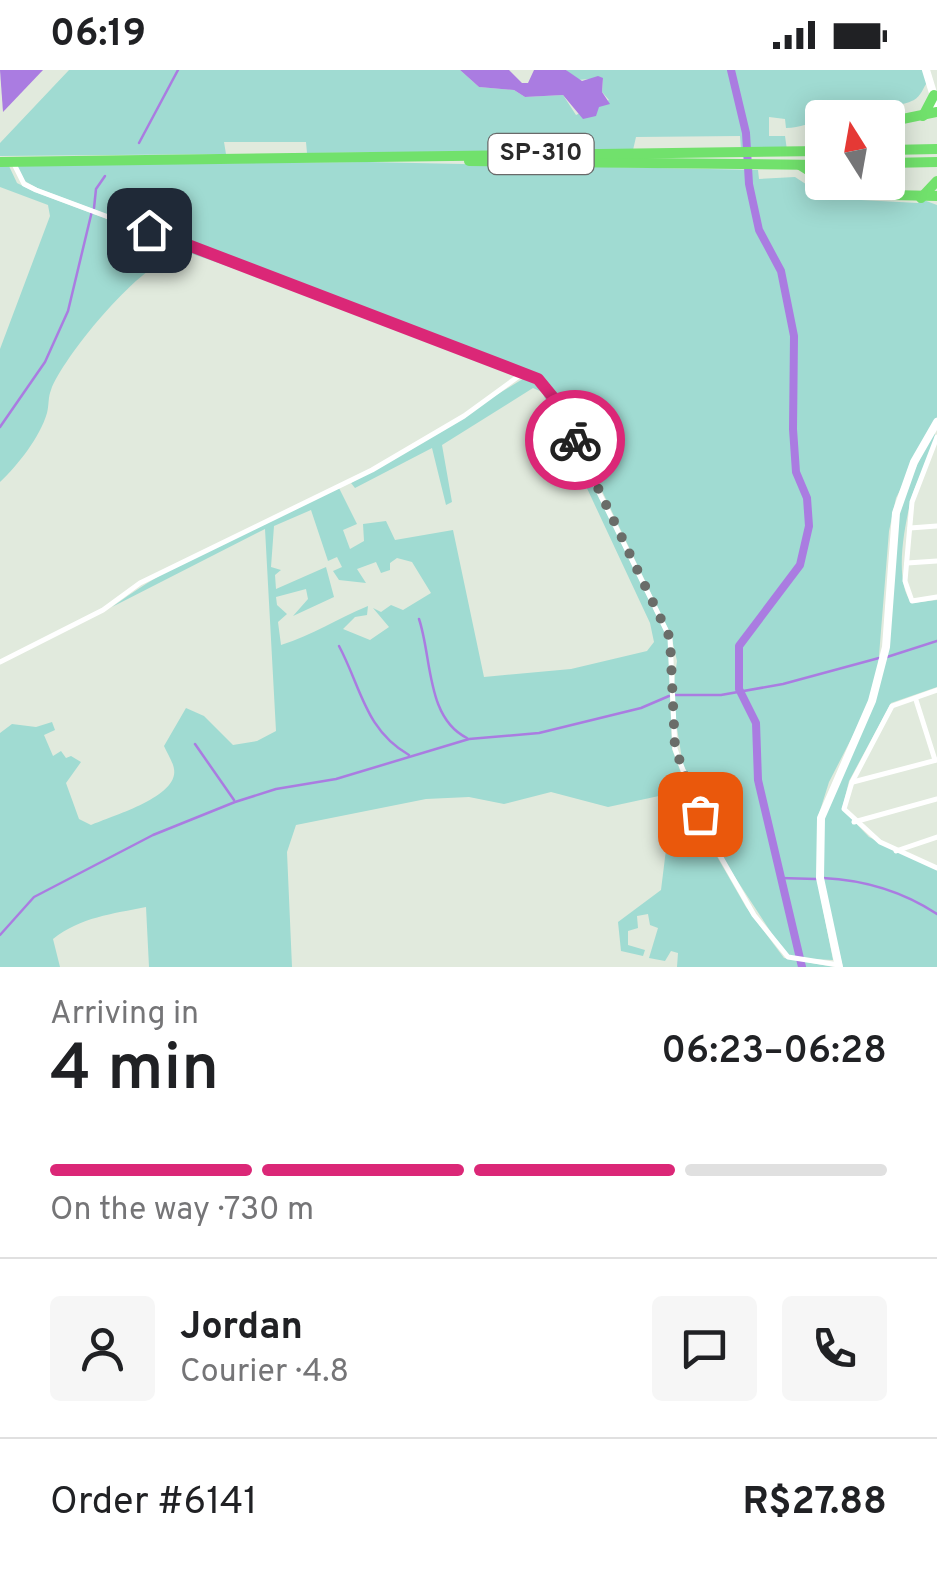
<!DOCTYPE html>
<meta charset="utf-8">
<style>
:root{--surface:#fff;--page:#f6f6f6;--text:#202124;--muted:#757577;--line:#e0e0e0;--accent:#db2777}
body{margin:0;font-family:Overpass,sans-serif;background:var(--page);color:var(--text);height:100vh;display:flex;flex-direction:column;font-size:38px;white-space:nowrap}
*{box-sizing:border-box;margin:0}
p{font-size:32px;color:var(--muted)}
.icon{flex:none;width:55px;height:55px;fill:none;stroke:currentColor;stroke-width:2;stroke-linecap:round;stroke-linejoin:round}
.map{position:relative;height:897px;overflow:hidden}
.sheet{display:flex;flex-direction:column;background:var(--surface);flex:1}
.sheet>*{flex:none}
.needle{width:65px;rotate:349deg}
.buttons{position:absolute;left:805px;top:30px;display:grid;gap:20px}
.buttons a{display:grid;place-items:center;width:100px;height:100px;border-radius:10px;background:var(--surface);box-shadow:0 5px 25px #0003;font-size:50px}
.pin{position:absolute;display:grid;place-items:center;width:85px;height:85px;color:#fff;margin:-42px;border-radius:20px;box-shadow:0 5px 15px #0006}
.courier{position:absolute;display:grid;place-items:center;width:100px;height:100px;margin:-50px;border:8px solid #db2777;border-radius:50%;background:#fff;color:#222;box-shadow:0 2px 12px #0007}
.headline em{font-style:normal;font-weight:600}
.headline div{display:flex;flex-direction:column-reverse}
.headline{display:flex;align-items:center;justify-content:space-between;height:170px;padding:0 50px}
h1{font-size:65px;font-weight:600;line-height:75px}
.bar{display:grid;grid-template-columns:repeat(4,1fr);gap:15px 10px;align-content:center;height:120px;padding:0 50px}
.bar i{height:12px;border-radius:8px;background:var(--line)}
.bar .active{background:var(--accent)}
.bar p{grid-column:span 4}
.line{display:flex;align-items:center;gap:25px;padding:0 50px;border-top:2px solid var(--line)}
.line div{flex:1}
.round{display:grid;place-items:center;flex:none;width:105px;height:105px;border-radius:10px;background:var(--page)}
.status{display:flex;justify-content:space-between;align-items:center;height:70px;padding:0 50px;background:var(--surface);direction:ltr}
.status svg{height:28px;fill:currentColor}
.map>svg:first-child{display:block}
</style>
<div class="status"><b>06:19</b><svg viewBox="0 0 49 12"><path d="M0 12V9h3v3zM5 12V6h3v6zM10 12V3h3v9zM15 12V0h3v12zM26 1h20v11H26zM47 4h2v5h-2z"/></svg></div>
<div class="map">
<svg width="937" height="897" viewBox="0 0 937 897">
<rect width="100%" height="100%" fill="#e1eadd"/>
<g fill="#a0dbd2" fill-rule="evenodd">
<path d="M69,0h391l19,17 35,3 11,7 38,-2 13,20 33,-15 -7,-8 1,-14 -26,2 -11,-10h357l5,11c-5,7 -7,15 -14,19 -18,10 -37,1 -55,3 -29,4 -44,25 -73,25l-1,-9 -16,-2v19h16l2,14h-46l-1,-14 -104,1 -3,13 -326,3 -1,-11h-82l2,12 -226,2v-13z"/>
<path d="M367,92l391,8 1,9 36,-2 26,17 21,5 76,4 3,-4 16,6v212l-41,81 -7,33 -11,137 -13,44 -36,70 -11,35 -1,62 16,81 -40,-2 -9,-6 -61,-93 -14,-28 -10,-39 -16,-27 -11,-67 5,-37 -6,-26 -113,-236 -21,-23 -500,-188 -14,-8 -7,-15z"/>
<path d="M0,96h9l8,17 18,9 297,111 -145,-51c-38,-1 -123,103 -136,138 -3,7 -2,16 -4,23 -7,24 -29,52 -47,69v-133l50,-133 -2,-11 -48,-18z"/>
<path d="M526,307l21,13 121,249 4,110 32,85 42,73 38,51 50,9h-157l1,-14 -7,-2 -6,10 -16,-3 9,-30 -8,-3 -2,-11 -11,2 1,12 -10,3v14l17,5 -2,6 -22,-5 -3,-29 43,-32 11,-89 -13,-5 -51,11 -57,-15 -47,12 -35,-7 -43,2 -130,26 -9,27 5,115h-143l-3,-60c-34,7 -65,10 -93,32l7,28h-60v-234l12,-9 24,3 16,-5 3,8 -11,5 9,21 8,-5 5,7 5,-2 10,6 -15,21 13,36 12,6c20,-9 88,-28 83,-56 -1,-7 -7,-16 -10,-23l22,-38 18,8 29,29 24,-4 19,-10 -11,-202 -153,78c68,-50 150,-85 227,-119l18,36 -14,6 7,19 14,-8 -1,-17 23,-3 9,19 58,-10 31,147 87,-8 76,-18 7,-9 -4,-19 -108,-231 -9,-4 -91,57 10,57 -6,3 -14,-57 -77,40 -4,-5zM311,440l17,51 9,-4 5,10 -9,4 6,9 27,3 -9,-14 19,-7 5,11 9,-3v-7l7,-5 15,4 19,31 -28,17 -12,-5 -10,7 -8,-4 16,19 -19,13 -27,-11 12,-12 12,-2 1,-9c-32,13 -55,29 -87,39l-3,-23 9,-8 -10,-9 -1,-8 30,-8 2,10 -15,17 41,-19 -8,-30 -50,22 -1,-14 6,-5 -10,-3 3,-41z"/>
<path d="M935,361c0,26 -20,47 -25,73 -6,25 -16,79 2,99l25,-3v87l-46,16 -42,78 -7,28 27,28 68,33v97h-94c-10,-44 -25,-91 -21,-136 6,-54 48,-103 60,-157 11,-46 4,-97 13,-144 7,-37 22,-67 40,-99z"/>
</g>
<g fill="#aa7ce1">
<path d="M0,0h43l-40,42z"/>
<path d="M460,0h49l13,13h6l6,-13h32l16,11 16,-5 5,2 -1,14 8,12 -11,3 -3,9 -13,3 -20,-24 -38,2 -11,-7 -35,-3z"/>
</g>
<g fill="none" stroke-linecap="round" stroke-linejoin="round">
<g stroke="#aa7ce1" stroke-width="2.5">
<path d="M139,73l39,-73"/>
<path d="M94,138l2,-19 9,-13"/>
<path d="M0,357l45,-65 23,-51 24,-100"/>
<path d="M419,549c13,38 7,99 48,119"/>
<path d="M339,576c22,41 26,84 70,109"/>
<path d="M887,587l50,-16"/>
<path d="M675,625h46l62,-11 96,-26"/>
<path d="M195,674l39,56"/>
<path d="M780,808l36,1"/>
<path d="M823,808c42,2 79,13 114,36"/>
<path d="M0,865l34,-38 119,-62 82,-33 41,-13 60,-10 133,-40 70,-6 102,-25 28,-12"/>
</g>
<path stroke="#aa7ce1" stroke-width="8" d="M731,0l15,63 3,51 10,46 22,41 13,65 -1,93 3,43 11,26 2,28 -9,39 -61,81v43l17,34 2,57 44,187"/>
<g stroke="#fff" stroke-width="5">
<path d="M14,94l10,20 12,6 429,160 73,29 10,9 122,250 5,111 32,84 47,82 34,42 51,8"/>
<path d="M937,367l-25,65 -7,79 7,20 25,-4"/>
<path d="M910,458l27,-2"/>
<path d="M907,493l30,-2"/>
<path d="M0,592l103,-52 37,-27 232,-113 92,-54 59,-43"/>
<path d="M937,620l-45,16 -40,76 -8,27 36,33 57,26"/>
<path d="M916,630l19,60"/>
<path d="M853,712l84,-22"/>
<path d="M854,752l83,-23"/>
<path d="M896,781l41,-14"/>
</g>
<g stroke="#fff" stroke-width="8">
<path d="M926,0l11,36"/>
<path d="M839,897l-19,-89 1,-60 51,-117 14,-54 10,-134 18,-51 23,-40"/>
</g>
<g stroke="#71e16c" stroke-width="10">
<path d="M923,46l11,-21"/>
<path d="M888,52l49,-10"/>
<path d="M888,80l49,-1"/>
<path d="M469,91l353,4"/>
<path d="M0,92l822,-11"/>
<path d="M888,93l49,-1"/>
<path d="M800,95l22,14"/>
<path d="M826,112l20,12 91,2"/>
<path d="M921,128l16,-17"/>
</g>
</g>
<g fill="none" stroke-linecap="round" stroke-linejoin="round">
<path stroke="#6a6d69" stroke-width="10" stroke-dasharray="0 18" d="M575,370l95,198 5,110 25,66"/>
<path stroke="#db2777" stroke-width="12" d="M149,160l389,149 18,22 19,39"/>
</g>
<g text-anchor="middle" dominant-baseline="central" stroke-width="9" stroke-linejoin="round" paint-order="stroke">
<rect fill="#fff" stroke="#6a6a6a" stroke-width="2.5" x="488.5" y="64" width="105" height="40" rx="8"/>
<g font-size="25" font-weight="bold" fill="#2a2a2a">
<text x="541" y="84">SP-310</text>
</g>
</g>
</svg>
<div class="buttons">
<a><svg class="needle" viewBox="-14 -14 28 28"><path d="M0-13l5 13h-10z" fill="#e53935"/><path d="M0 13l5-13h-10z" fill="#757577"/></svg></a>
</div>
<div class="pin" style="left:700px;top:744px;background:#ea580c"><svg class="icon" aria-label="bag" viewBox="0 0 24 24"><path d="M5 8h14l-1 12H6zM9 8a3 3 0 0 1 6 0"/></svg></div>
<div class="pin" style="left:149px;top:160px;background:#1f2937"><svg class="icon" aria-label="home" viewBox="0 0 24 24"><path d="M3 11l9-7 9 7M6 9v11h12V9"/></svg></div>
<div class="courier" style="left:575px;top:370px"><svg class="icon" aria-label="bike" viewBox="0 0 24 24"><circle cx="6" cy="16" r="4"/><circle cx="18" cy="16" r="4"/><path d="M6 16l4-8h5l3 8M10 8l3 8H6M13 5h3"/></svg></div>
</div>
<section class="sheet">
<div class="headline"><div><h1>4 min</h1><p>Arriving in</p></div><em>06:23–06:28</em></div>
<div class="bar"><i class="active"></i><i class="active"></i><i class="active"></i><i></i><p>On the way · 730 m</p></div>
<div class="line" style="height:180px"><a class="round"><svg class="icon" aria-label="person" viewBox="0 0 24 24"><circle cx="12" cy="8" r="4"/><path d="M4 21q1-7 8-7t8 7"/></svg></a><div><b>Jordan</b><p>Courier · 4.8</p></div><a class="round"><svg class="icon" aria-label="chat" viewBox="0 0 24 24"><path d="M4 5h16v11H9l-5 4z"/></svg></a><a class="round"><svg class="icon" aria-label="phone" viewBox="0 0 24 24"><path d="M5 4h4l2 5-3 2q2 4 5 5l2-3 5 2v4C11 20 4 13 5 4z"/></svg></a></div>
<div class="line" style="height:130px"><div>Order #6141</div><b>R$27.88</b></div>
</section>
